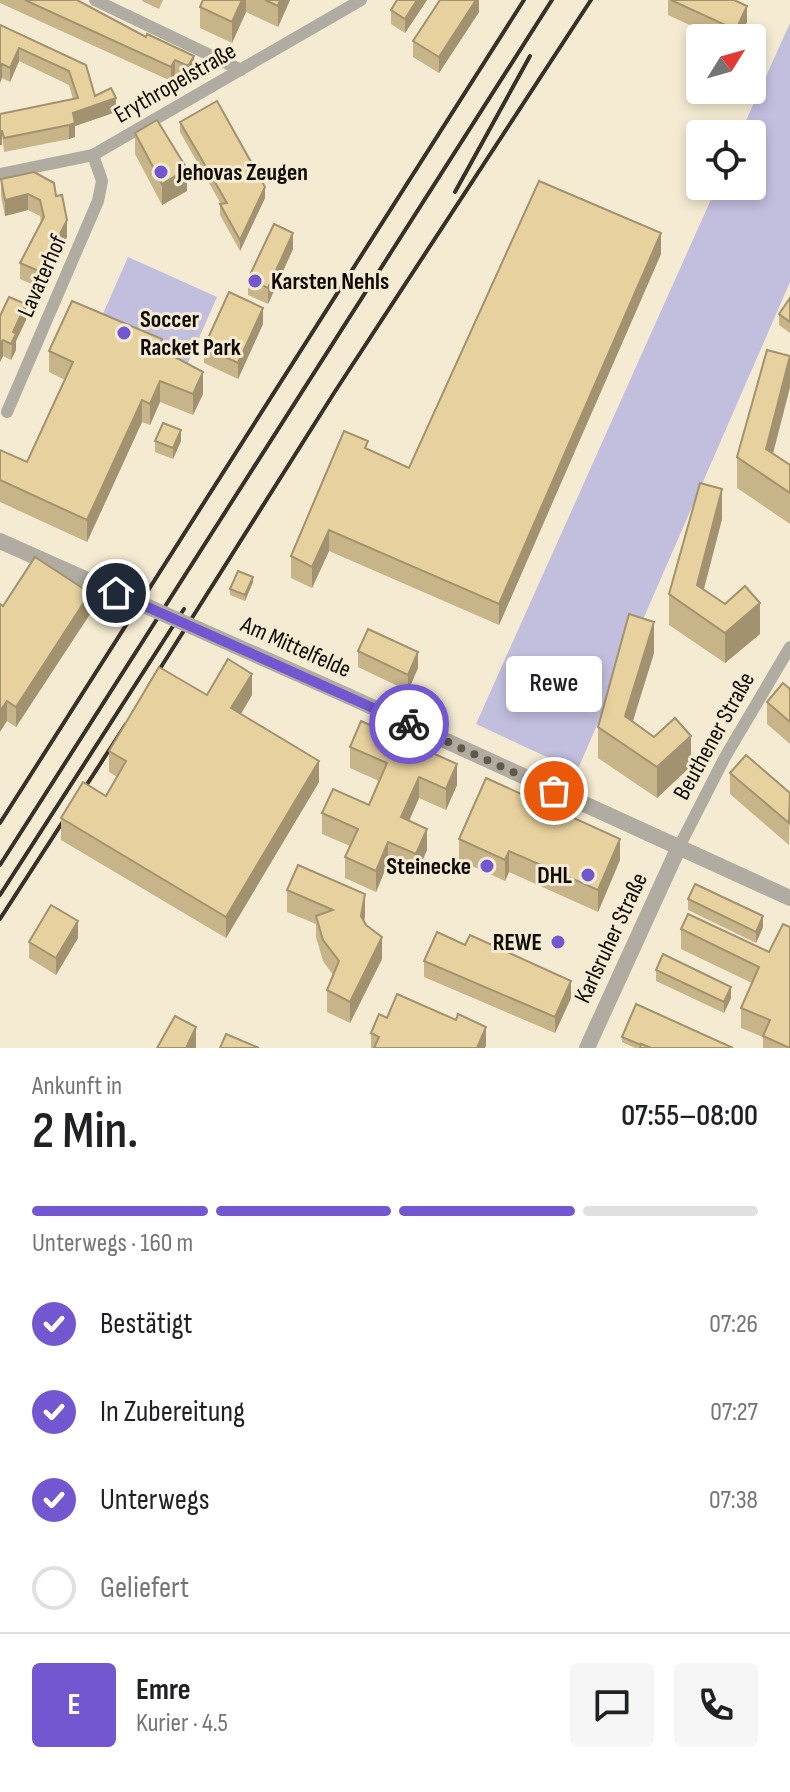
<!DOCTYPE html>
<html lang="de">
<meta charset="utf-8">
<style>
:root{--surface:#fff;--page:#f6f6f6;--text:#202124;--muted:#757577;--line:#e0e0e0;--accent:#7257d1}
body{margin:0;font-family:"Sofia Sans Condensed",sans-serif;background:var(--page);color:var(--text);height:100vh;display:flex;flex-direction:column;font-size:30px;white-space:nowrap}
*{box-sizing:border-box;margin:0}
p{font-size:26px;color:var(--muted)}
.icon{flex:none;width:44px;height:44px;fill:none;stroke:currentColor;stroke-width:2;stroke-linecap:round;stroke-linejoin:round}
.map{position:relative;height:1048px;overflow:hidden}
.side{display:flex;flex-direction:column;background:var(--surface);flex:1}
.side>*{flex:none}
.needle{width:52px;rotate:53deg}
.tools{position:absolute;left:686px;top:24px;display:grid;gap:16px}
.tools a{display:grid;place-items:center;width:80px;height:80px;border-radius:8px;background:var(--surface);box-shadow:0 4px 12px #0003;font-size:40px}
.pin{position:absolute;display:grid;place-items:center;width:68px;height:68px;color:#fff;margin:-34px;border:4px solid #fff;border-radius:50%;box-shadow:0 2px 8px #0007}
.courier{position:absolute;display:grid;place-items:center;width:80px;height:80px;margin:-40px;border:6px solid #7257d1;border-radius:50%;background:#fff;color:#222;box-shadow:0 2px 10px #0007}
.bubble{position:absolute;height:56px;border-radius:8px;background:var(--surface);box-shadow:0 4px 12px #0003;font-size:26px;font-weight:600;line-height:56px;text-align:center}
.head em{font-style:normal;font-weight:600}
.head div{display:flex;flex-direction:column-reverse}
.head{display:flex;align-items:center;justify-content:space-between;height:136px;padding:0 32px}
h1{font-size:52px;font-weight:600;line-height:60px}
.bar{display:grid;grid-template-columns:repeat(4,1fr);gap:12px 8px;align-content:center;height:96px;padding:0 32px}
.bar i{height:10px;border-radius:6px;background:var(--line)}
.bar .selected{background:var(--accent)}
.bar p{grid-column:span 4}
.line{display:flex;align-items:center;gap:20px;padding:0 32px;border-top:2px solid var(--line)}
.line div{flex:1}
.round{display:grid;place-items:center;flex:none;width:84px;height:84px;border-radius:8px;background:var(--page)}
ol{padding:0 32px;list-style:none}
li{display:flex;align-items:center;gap:24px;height:88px}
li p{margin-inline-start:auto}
li .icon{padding:8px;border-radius:50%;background:var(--accent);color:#fff;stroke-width:4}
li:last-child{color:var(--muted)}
li i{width:44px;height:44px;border:4px solid var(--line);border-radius:50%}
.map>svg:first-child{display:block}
</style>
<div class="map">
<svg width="790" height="1048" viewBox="0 0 790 1048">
<rect width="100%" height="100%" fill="#f5ebd2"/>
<g fill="#c1bede">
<path d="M790,23v259l-213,489 -101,-47 241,-538h35v-52h-12z"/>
<path d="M128,257l89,40 -29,66 -89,-40z"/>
</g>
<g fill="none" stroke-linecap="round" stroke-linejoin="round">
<g stroke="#b0aca1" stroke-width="12">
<path d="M95,0l146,70"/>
<path d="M0,174l93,-19 268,-155"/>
<path d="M7,412l91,-211 4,-20 -9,-26"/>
<path d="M678,849l47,-92 65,-110"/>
</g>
<g stroke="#b0aca1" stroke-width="16">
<path d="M348,696l442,202"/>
<path d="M587,1048l91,-199"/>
</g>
<g stroke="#373228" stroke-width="4">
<path d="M455,192l75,-136"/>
<path d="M149,686l185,-293 257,-393"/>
<path d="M0,823l524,-823"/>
<path d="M0,865l552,-865"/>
<path d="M0,895l184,-286"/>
<path d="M0,919l126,-195"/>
</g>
<path stroke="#b0aca1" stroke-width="16" d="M0,541l348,155"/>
</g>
<g fill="#c7b488">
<path d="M0,0h77l117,70 -6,11 -13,-7 -4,7 -171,-78z"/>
<path d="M142,0h21l-4,9 -17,-8z"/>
<path d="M203,0h87l-12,27 -32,-15 -14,31 -32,-15v-21z"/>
<path d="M397,0h30l-22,33 -14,-9v-14z"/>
<path d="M479,0v12l-40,61 -26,-16v-16z"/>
<path d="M668,0h66l13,22 -7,16h-22l-50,-23z"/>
<path d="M0,25l86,40 9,31 21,16 -41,14v11l-6,2 -65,13 -4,-38 73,-15 -4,-14 -50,-24 -9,21 -8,-4z"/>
<path d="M180,122l85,76 -25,53 -20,-36v-11h1l-41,-72z"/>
<path d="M135,133l52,58 -25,14 -27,-51z"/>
<path d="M1,179l55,17 11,41 -26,51 -21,-9v-16l21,-40 -1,-7 -12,-6 -23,6 -4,-20z"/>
<path d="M293,249l-25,55 -20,-9v-16z"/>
<path d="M661,254l-162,371 -170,-74 -17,37 -21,-10v-22l77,-106 41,18z"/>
<path d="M790,298v35l-11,-8v-11z"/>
<path d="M0,316l26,4 -10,21v9l-5,10 -8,-4 -3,6z"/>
<path d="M263,324l-25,55 -34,-16v-16z"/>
<path d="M49,351h113l41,43 -10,21 -33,-13 -10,23 -8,-3 -55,120 -87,-40v-52l27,12 38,-82 -16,-8z"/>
<path d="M790,356v31l-17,67 17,11v59l-53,-36v-31z"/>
<path d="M155,441h26l-8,18 -18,-7z"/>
<path d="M722,519l-18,70 56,45 -35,29 -56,-38v-31z"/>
<path d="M253,582l-8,19 -15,-6v-6z"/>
<path d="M3,606l87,8 -74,113 -9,-6z"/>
<path d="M358,651l60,17 -10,23 -50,-24z"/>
<path d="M654,653l-21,68 58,45 -34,32 -59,-40v-31z"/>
<path d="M790,689v55l-23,-20v-22z"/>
<path d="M207,695h45l-11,19 78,68 -93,156 -165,-98v-22l45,-22 11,-19 -8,-5v-21z"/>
<path d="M350,747l107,38 -11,25 -27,-12 -10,23 18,29 -11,25 -28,-12 -12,29 -31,-14v-21l5,-11 -28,-12v-21l47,-8 10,-24 -29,-13z"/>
<path d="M730,773l60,20 -1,52 -59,-51z"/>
<path d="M459,839l161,21 -22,52 -89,-40 -4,9 -46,-21z"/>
<path d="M287,890l78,26 -1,5 18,38 -32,64 -23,-11v-22l6,-15 -10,-14 -7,-24v-13l-29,-12z"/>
<path d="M688,899l75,28 -7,16 -68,-33z"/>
<path d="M681,929l88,23 21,96h-27v-11l-22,-9v-20l11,-25 -71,-34z"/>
<path d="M78,938l-22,37 -27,-17v-16z"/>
<path d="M424,961l147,37 -16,35 -131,-56z"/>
<path d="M656,970l75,28 -7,15 -68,-32z"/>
<path d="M387,1018l99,27 -1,3h-114v-15z"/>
<path d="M622,1037l111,11h-98l-13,-6z"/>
</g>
<g fill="#a2926f">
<path d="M242,0h4v12l-14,31v-21z"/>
<path d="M280,0h10l-12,27v-21z"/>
<path d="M417,0h10l-22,33v-14z"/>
<path d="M476,0h3v12l-40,61v-16z"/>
<path d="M747,6v16l-7,16h-4v-8z"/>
<path d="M19,48v13l-9,21v-14z"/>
<path d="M194,56v14l-6,11v-15z"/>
<path d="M175,60v14l-4,7v-14z"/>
<path d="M2,64v14l-2,5v-14z"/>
<path d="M116,98v14l-41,14v11l-6,2v-14l4,-12z"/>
<rect x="0" y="131" width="2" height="14"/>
<path d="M187,169v22l-25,14v-21z"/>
<path d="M265,187v11l-25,53v-11z"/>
<path d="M28,194v16l-23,6v-16z"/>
<path d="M67,220v17l-26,51v-16z"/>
<path d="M293,233v16l-25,55v-16z"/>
<path d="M661,233v21l-162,371v-21z"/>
<path d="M26,304v16l-10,21v9l-5,10 2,-28z"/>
<path d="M263,308v16l-25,55v-16z"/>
<path d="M3,340v16l-3,6v-17z"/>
<path d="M790,357v30l-24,93v-31z"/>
<path d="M203,372v22l-10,21v-21z"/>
<path d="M160,381v21l-10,23v-21z"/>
<path d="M142,400v22l-55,120v-22z"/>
<path d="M181,430v11l-8,18v-11z"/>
<path d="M722,489v30l-25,96v-30z"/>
<path d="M329,530v21l-17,37v-21z"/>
<path d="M253,577v5l-8,19v-6z"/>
<path d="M90,593v21l-74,113v-20z"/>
<path d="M760,603v31l-35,29v-30z"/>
<path d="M654,622v31l-29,93v-30z"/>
<path d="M418,652v16l-10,23v-16z"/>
<path d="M252,674v21l-21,35v-22z"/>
<path d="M7,701v20l-7,11v-21z"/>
<path d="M691,736v30l-34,32v-31z"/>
<path d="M319,761v21l-93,156v-21z"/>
<path d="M457,764v21l-11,25v-21z"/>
<path d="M419,777v21l-18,41v-22z"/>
<path d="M427,829v21l-11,25v-21z"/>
<path d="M620,839v21l-22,52v-22z"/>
<path d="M388,842v21l-12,29v-21z"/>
<path d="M509,851v21l-4,9v-21z"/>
<path d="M365,894v22l-4,21v-21z"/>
<path d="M763,916v11l-7,16v-11z"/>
<path d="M78,921v17l-22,37v-17z"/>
<path d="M382,937v22l-32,64v-21z"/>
<path d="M571,981v17l-16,35v-16z"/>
<path d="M731,987v11l-7,15v-11z"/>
<path d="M196,1027v21h-10z"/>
<path d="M486,1027v18l-1,3h-8z"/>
</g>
<g fill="#e7d19e" stroke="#a2926f" stroke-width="2">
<path d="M25,0h52l69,37 1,-3 47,22 -6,10 -13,-6 -4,7z"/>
<path d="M203,0h39l-10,22 -32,-15z"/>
<path d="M265,0h15l-2,6z"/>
<path d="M397,0h20l-12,19 -14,-9z"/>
<path d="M440,0h36l-37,57 -26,-16z"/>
<path d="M671,0h63l13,6 -11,24z"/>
<path d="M0,25l86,40 9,31 16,-8 5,10 -43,15 2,10 -6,2 -65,13 -2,-7h-2v-17l78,-16 -9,-27 -50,-23 -9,20 -8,-4 -2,5z"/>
<path d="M217,101l48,86 -25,53 -20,-36 7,-1 -47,-81z"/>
<path d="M157,120l30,49 -25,15 -27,-51z"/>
<path d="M34,172l20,11 2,13 6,-1 5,25 -26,52 -21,-9 24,-46 -4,-17 -12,-6 -23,6 -4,-21z"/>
<path d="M539,181l122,52 -162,371 -170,-74 -17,37 -21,-11 53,-125 24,10 -3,7 44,20z"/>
<path d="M274,224l19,9 -25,55 -20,-9z"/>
<path d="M229,292l34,16 -25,55 -34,-16z"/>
<path d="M9,297l17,7 -13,28 3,2 -5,10 -8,-4 -3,5v-29z"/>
<path d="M790,298v24l-11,-8z"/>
<path d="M72,301l90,38 -4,9 45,24 -10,22 -33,-13 -10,23 -8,-4 -55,120 -87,-40v-30l27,12 46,-100 -24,-11z"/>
<path d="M767,350l23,6 -24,93 24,16v28l-53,-36z"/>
<path d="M163,423l18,7 -8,18 -18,-7z"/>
<path d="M700,483l22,6 -25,96 28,19 20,-18 15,17 -35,30 -56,-39z"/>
<path d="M35,557l55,36 -74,114 -9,-6 -7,10v-107l3,2z"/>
<path d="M238,571l15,6 -8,18 -15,-6z"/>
<path d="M629,614l25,8 -29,94 29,21 21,-19 16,18 -34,31 -59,-40z"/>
<path d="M368,629l50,23 -10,23 -50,-24z"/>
<path d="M228,659l24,15 -21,34 88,53 -93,156 -165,-99 22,-36 23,14 20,-35 -17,-10 50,-84 48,28z"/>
<path d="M783,683l7,6v33l-23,-20z"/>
<path d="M361,721l96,43 -11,25 -27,-12 -18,40 26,12 -11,25 -28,-12 -12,29 -31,-14 13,-28 -36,-16 11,-24 36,16 18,-42 -37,-16z"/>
<path d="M746,755l44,38 -1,30 -59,-50z"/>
<path d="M486,778l134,61 -22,51 -89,-39 -4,9 -46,-21z"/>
<path d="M298,865l67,29 -4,22 5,9 16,12 -32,65 -23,-12 12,-29 -16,-21 -7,-24 17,-6 -46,-20z"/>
<path d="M695,884l68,32 -7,16 -68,-33z"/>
<path d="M51,905l27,16 -22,37 -27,-16z"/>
<path d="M688,914l81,38 14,-28 7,3v121l-27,-12 7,-16 -29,-12 18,-41 -78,-38z"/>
<path d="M437,932l28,13 5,-10 101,46 -16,36 -131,-56z"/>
<path d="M663,954l68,33 -7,15 -68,-32z"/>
<path d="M397,994l59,26 2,-6 28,13 -9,21h-103l5,-11 -8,-4 8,-19 8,4z"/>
<path d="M636,1004l97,44h-82l-10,-4v1l-19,-8z"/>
<path d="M175,1016l21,11 -10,21h-29z"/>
<path d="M226,1034l33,14h-39z"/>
<path d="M641,1044l10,4h-11z"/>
</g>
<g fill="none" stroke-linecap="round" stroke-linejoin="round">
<path stroke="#60594c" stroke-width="8" stroke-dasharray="0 14.4" d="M409,724l145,67"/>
<path stroke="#7257d1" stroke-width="10" d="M116,593l293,131"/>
</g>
<g fill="#7257d1" stroke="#f5ebd2" stroke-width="3">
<circle cx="161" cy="172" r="8"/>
<circle cx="255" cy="281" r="8"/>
<circle cx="124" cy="333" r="8"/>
<circle cx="487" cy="866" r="8"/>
<circle cx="588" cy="875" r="8"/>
<circle cx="558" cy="942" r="8"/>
</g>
<g text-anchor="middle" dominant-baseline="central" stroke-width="6" stroke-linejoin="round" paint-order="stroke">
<g font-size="24" fill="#0f0b04" stroke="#f5ebd2">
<text transform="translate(175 83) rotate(-30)">Erythropelstraße</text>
<text transform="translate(42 276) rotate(-66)">Lavaterhof</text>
<text transform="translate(296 647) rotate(24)">Am Mittelfelde</text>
<text transform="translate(714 736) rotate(-61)">Beuthener Straße</text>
<text transform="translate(611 938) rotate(-65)">Karlsruher Straße</text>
</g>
<g font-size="24" font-weight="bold" fill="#0f0b04" stroke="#f5ebd2" text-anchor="start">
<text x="177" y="172">Jehovas Zeugen</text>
<text x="271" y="281">Karsten Nehls</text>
<text x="140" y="319">Soccer<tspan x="140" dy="28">Racket Park</tspan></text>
<text x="471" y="866" text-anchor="end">Steinecke</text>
<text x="572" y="875" text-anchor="end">DHL</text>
<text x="542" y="942" text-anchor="end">REWE</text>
</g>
</g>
</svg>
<div class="tools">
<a><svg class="needle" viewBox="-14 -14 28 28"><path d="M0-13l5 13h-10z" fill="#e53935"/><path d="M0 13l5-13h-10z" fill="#757577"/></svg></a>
<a><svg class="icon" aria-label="locate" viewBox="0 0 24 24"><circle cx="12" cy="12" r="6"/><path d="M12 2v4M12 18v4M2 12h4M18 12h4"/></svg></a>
</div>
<div class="pin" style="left:554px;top:791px;background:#ea580c"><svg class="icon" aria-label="bag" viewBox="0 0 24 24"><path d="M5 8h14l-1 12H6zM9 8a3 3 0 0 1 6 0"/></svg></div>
<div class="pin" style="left:116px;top:593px;background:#1f2937"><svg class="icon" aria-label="home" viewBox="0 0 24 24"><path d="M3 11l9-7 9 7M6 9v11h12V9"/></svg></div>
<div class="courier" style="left:409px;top:724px"><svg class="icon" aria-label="bike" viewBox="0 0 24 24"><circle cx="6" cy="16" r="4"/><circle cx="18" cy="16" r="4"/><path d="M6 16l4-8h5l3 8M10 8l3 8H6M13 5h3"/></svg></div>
<div class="bubble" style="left:506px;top:656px;width:96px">Rewe</div>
</div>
<section class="side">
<div class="head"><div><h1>2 Min.</h1><p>Ankunft in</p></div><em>07:55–08:00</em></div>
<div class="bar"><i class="selected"></i><i class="selected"></i><i class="selected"></i><i></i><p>Unterwegs · 160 m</p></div>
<ol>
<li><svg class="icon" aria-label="check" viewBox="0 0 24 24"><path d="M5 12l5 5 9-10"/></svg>Bestätigt<p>07:26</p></li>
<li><svg class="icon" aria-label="check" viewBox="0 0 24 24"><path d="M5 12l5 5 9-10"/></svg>In Zubereitung<p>07:27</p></li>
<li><svg class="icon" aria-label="check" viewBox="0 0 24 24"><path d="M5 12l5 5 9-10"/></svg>Unterwegs<p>07:38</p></li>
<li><i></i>Geliefert</li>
</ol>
<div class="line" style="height:144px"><b class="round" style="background:var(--accent);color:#fff">E</b><div><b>Emre</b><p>Kurier · 4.5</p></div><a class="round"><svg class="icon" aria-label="chat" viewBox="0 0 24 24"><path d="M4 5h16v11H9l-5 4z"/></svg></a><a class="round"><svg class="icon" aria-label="phone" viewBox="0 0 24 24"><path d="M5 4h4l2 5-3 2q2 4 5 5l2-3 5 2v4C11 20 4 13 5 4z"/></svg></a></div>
</section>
